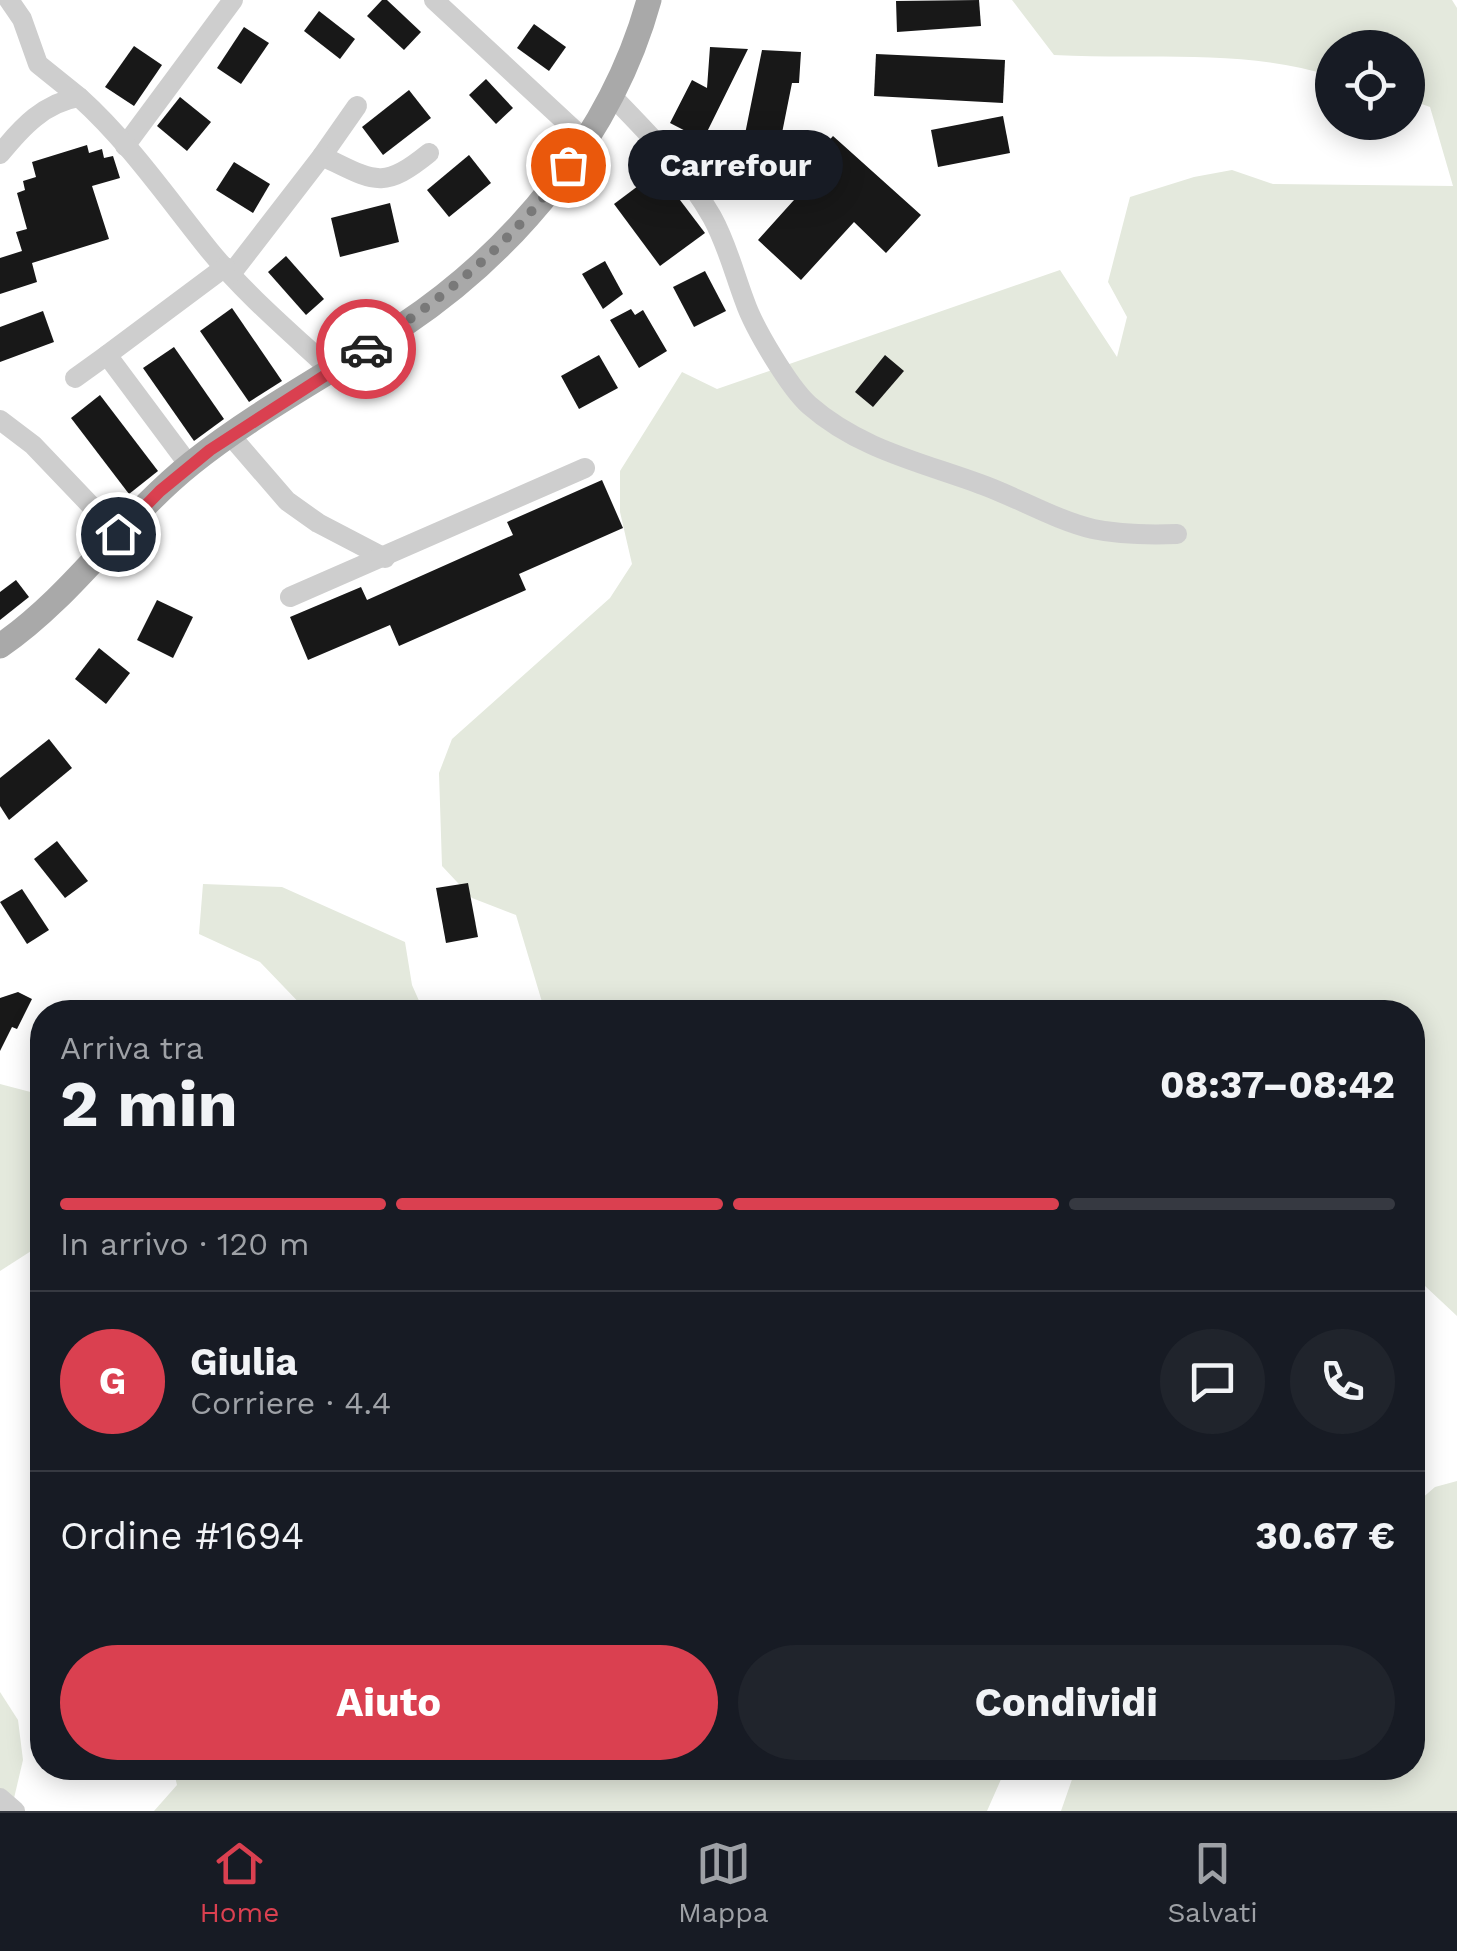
<!DOCTYPE html>
<html lang="it">
<meta charset="utf-8">
<style>
:root{--surface:#171b24;--page:#20242c;--text:#f1f3f6;--muted:#9ea1a6;--line:#363941;--accent:#da4050}
body{margin:0;font-family:"Work Sans",sans-serif;background:var(--page);color:var(--text);height:100vh;display:flex;flex-direction:column;font-size:38px;white-space:nowrap}
*{box-sizing:border-box;margin:0}
p{font-size:32px;color:var(--muted)}
.icon{flex:none;width:55px;height:55px;fill:none;stroke:currentColor;stroke-width:2;stroke-linecap:round;stroke-linejoin:round}
.map{position:relative;flex:1;overflow:hidden}
.details{position:absolute;left:30px;top:1000px;width:1395px;height:780px;display:flex;flex-direction:column;background:var(--surface);border-radius:40px;box-shadow:0 5px 25px #0003}
.details>*{flex:none}
.controls{position:absolute;left:1315px;top:30px;display:grid;gap:20px}
.controls a{display:grid;place-items:center;width:110px;height:110px;border-radius:50%;background:var(--surface);box-shadow:0 5px 25px #0003;font-size:50px}
.pin{position:absolute;display:grid;place-items:center;width:85px;height:85px;color:#fff;margin:-42px;border:5px solid #fff;border-radius:50%;box-shadow:0 2px 10px #0007}
.courier{position:absolute;display:grid;place-items:center;width:100px;height:100px;margin:-50px;border:8px solid #da4050;border-radius:50%;background:#fff;color:#222;box-shadow:0 2px 12px #0007}
.bubble{position:absolute;height:70px;border-radius:35px;background:var(--surface);box-shadow:0 5px 25px #0003;font-size:32px;font-weight:700;line-height:70px;text-align:center}
.headline em{font-style:normal;font-weight:700}
.headline div{display:flex;flex-direction:column-reverse}
.headline{display:flex;align-items:center;justify-content:space-between;height:170px;padding:0 30px}
h1{font-size:65px;font-weight:700;line-height:75px}
.bar{display:grid;grid-template-columns:repeat(4,1fr);gap:15px 10px;align-content:center;height:120px;padding:0 30px}
.bar i{height:12px;border-radius:8px;background:var(--line)}
.bar .on{background:var(--accent)}
.bar p{grid-column:span 4}
.line{display:flex;align-items:center;gap:25px;padding:0 30px;border-top:2px solid var(--line)}
.line div{flex:1}
.round{display:grid;place-items:center;flex:none;width:105px;height:105px;border-radius:52px;background:var(--page)}
.action{display:flex;gap:20px;margin-top:auto;padding:20px 30px}
.action a{flex:1;height:115px;border-radius:60px;background:var(--accent);color:#fff;font-size:40px;font-weight:700;line-height:115px;text-align:center}
.action a+a{background:var(--page);color:var(--text)}
.tab-bar{display:flex;justify-content:space-around;align-items:center;height:140px;border-top:2px solid var(--line);background:var(--surface);font-size:28px;color:var(--muted)}
.tab-bar a{display:grid;justify-items:center;gap:5px}
.tab-bar .on{color:var(--accent)}
.map>svg:first-child{display:block}
</style>
<div class="map">
<svg width="1457" height="1811" viewBox="0 0 1457 1811">
<rect width="100%" height="100%" fill="#fff"/>
<g fill="#e4e9dd">
<path d="M1012,0h440l5,8v1308l-32,-30 -12,-5 -1,-269h-867l-29,-97 -44,-17 -30,-32 -3,-93 13,-34 158,-141 22,-34 -12,-52v-41l62,-99 35,17 343,-119 57,87 10,-40 -19,-35 22,-85 64,-20 38,-7 41,14 180,2 -23,-79 -22,-8v-51h-76v28c-90,-28 -185,-16 -278,-21z"/>
<path d="M203,884l79,3 123,55 7,43 12,27h-116l-48,-50 -61,-28z"/>
<path d="M0,1084l42,11v149l-42,27z"/>
<path d="M1457,1481v330h-396l15,-43h336l1,-262 22,-19z"/>
<path d="M0,1692l18,28 5,40 -12,51h-11z"/>
<path d="M173,1768h833l-19,43h-833l23,-26z"/>
</g>
<g fill="#181818">
<path d="M382,0h5l34,32 -17,18 -37,-34z"/>
<path d="M979,0l2,26 -84,6 -1,-31z"/>
<path d="M319,11l36,28 -15,20 -36,-28z"/>
<path d="M534,24l32,23 -17,24 -32,-23z"/>
<path d="M244,27l25,16 -28,41 -24,-16z"/>
<path d="M134,46l28,19 -28,41 -29,-19z"/>
<path d="M710,47l38,2 -45,91 -33,-17 22,-43 15,8z"/>
<path d="M762,50l39,2 -2,31h-7l-13,65 -48,34 -18,-25 32,-23z"/>
<path d="M876,54l129,6 -2,43 -129,-7z"/>
<path d="M486,79l27,29 -17,16 -27,-29z"/>
<path d="M409,90l22,28 -48,37 -21,-28z"/>
<path d="M180,97l31,25 -24,29 -30,-25z"/>
<path d="M1003,116l7,37 -72,14 -7,-37z"/>
<path d="M833,136l88,79 -35,38 -32,-31 -53,58 -43,-40 54,-60 -10,-9z"/>
<path d="M87,145l2,8 13,-4 2,9 9,-2 7,22 -28,8 17,53 -77,24 5,19 -37,12v-36l22,-7 -6,-19 11,-3 -10,-36 8,-3 -2,-9 13,-4 -4,-15z"/>
<path d="M469,155l22,28 -42,34 -22,-27z"/>
<path d="M234,162l36,22 -17,29 -37,-23z"/>
<path d="M658,171l47,62 -45,33 -46,-62z"/>
<path d="M390,203l9,39 -59,15 -9,-39z"/>
<path d="M286,256l38,43 -18,16 -38,-43z"/>
<path d="M605,261l18,33 -20,15 -21,-35z"/>
<path d="M705,271l21,40 -32,16 -21,-40z"/>
<path d="M232,308l50,73 -33,21 -49,-71z"/>
<path d="M631,309l4,6 8,-5 24,41 -28,17 -29,-48z"/>
<path d="M43,311l11,31 -54,20v-35z"/>
<path d="M174,347l50,72 -30,22 -51,-73z"/>
<path d="M599,355l19,33 -39,21 -18,-33z"/>
<path d="M885,355l19,16 -31,36 -18,-15z"/>
<path d="M100,395l58,76 -29,23 -58,-76z"/>
<path d="M602,480l21,48 -104,46 7,16 -127,56 -9,-21 -82,35 -18,-43 71,-30 6,13 146,-65 -6,-13z"/>
<path d="M16,580l13,17 -29,23v-28z"/>
<path d="M157,600l36,17 -20,41 -36,-18z"/>
<path d="M99,648l31,25 -24,31 -31,-25z"/>
<path d="M49,739l23,29 -63,52 -9,-14v-28z"/>
<path d="M57,841l31,40 -23,17 -31,-39z"/>
<path d="M468,883l10,54 -32,6 -10,-55z"/>
<path d="M22,889l27,41 -22,14 -27,-42z"/>
<path d="M18,992l14,7 -15,30 -5,-2 -12,24v-53z"/>
</g>
<g fill="none" stroke-linecap="round" stroke-linejoin="round">
<g stroke="#cecece" stroke-width="20">
<path d="M9,0l13,19 16,45 41,33"/>
<path d="M434,0l150,139"/>
<path d="M610,94c37,38 76,77 102,123 15,27 22,56 33,85 9,26 44,85 64,103 50,44 111,57 171,79 37,13 75,36 113,45 28,6 56,6 84,5"/>
<path d="M125,146l108,-146"/>
<path d="M0,154c22,-27 44,-51 79,-57 50,45 89,102 131,154 36,44 80,81 122,120"/>
<path d="M322,156l35,-50"/>
<path d="M231,274l91,-118c52,25 60,35 107,-3"/>
<path d="M75,378l32,-23"/>
<path d="M0,420l33,25 85,89"/>
<path d="M230,435l57,66 31,22 67,35"/>
<path d="M189,465l-82,-110 118,-88"/>
<path d="M290,597l295,-129"/>
<path d="M0,1798l15,13"/>
</g>
<path stroke="#a9a9a9" stroke-width="25" d="M0,646c73,-50 123,-128 192,-183 65,-52 140,-91 210,-137 114,-76 210,-192 247,-326"/>
</g>
<g fill="none" stroke-linecap="round" stroke-linejoin="round">
<path stroke="#797979" stroke-width="10" stroke-dasharray="0 18" d="M366,349c79,-52 147,-106 202,-184"/>
<path stroke="#da4050" stroke-width="12" d="M118,534l42,-43 50,-41 156,-101"/>
</g>
</svg>
<div class="controls">
<a><svg class="icon" aria-label="locate" viewBox="0 0 24 24"><circle cx="12" cy="12" r="6"/><path d="M12 2v4M12 18v4M2 12h4M18 12h4"/></svg></a>
</div>
<div class="pin" style="left:568px;top:165px;background:#ea580c"><svg class="icon" aria-label="bag" viewBox="0 0 24 24"><path d="M5 8h14l-1 12H6zM9 8a3 3 0 0 1 6 0"/></svg></div>
<div class="pin" style="left:118px;top:534px;background:#1f2937"><svg class="icon" aria-label="home" viewBox="0 0 24 24"><path d="M3 11l9-7 9 7M6 9v11h12V9"/></svg></div>
<div class="courier" style="left:366px;top:349px"><svg class="icon" aria-label="car" viewBox="0 0 24 24"><path d="M5 17H2v-5l4-1 3-4h7l3 4 3 1v5h-3M9 17h6M6 11h13"/><circle cx="7" cy="17" r="2"/><circle cx="17" cy="17" r="2"/></svg></div>
<div class="bubble" style="left:628px;top:130px;width:215px">Carrefour</div>
<section class="details">
<div class="headline"><div><h1>2 min</h1><p>Arriva tra</p></div><em>08:37–08:42</em></div>
<div class="bar"><i class="on"></i><i class="on"></i><i class="on"></i><i></i><p>In arrivo · 120 m</p></div>
<div class="line" style="height:180px"><b class="round" style="background:var(--accent);color:#fff">G</b><div><b>Giulia</b><p>Corriere · 4.4</p></div><a class="round"><svg class="icon" aria-label="chat" viewBox="0 0 24 24"><path d="M4 5h16v11H9l-5 4z"/></svg></a><a class="round"><svg class="icon" aria-label="phone" viewBox="0 0 24 24"><path d="M5 4h4l2 5-3 2q2 4 5 5l2-3 5 2v4C11 20 4 13 5 4z"/></svg></a></div>
<div class="line" style="height:130px"><div>Ordine #1694</div><b>30.67 €</b></div>
<div class="action"><a>Aiuto</a><a>Condividi</a></div>
</section>
</div>
<nav class="tab-bar">
<a class="on"><svg class="icon" aria-label="home" viewBox="0 0 24 24"><path d="M3 11l9-7 9 7M6 9v11h12V9"/></svg>Home</a>
<a><svg class="icon" aria-label="map" viewBox="0 0 24 24"><path d="M3 6l6-2 6 2 6-2v14l-6 2-6-2-6 2zM9 4v14M15 6v14"/></svg>Mappa</a>
<a><svg class="icon" aria-label="saved" viewBox="0 0 24 24"><path d="M7 4h10v16l-5-4-5 4z"/></svg>Salvati</a>
</nav>
